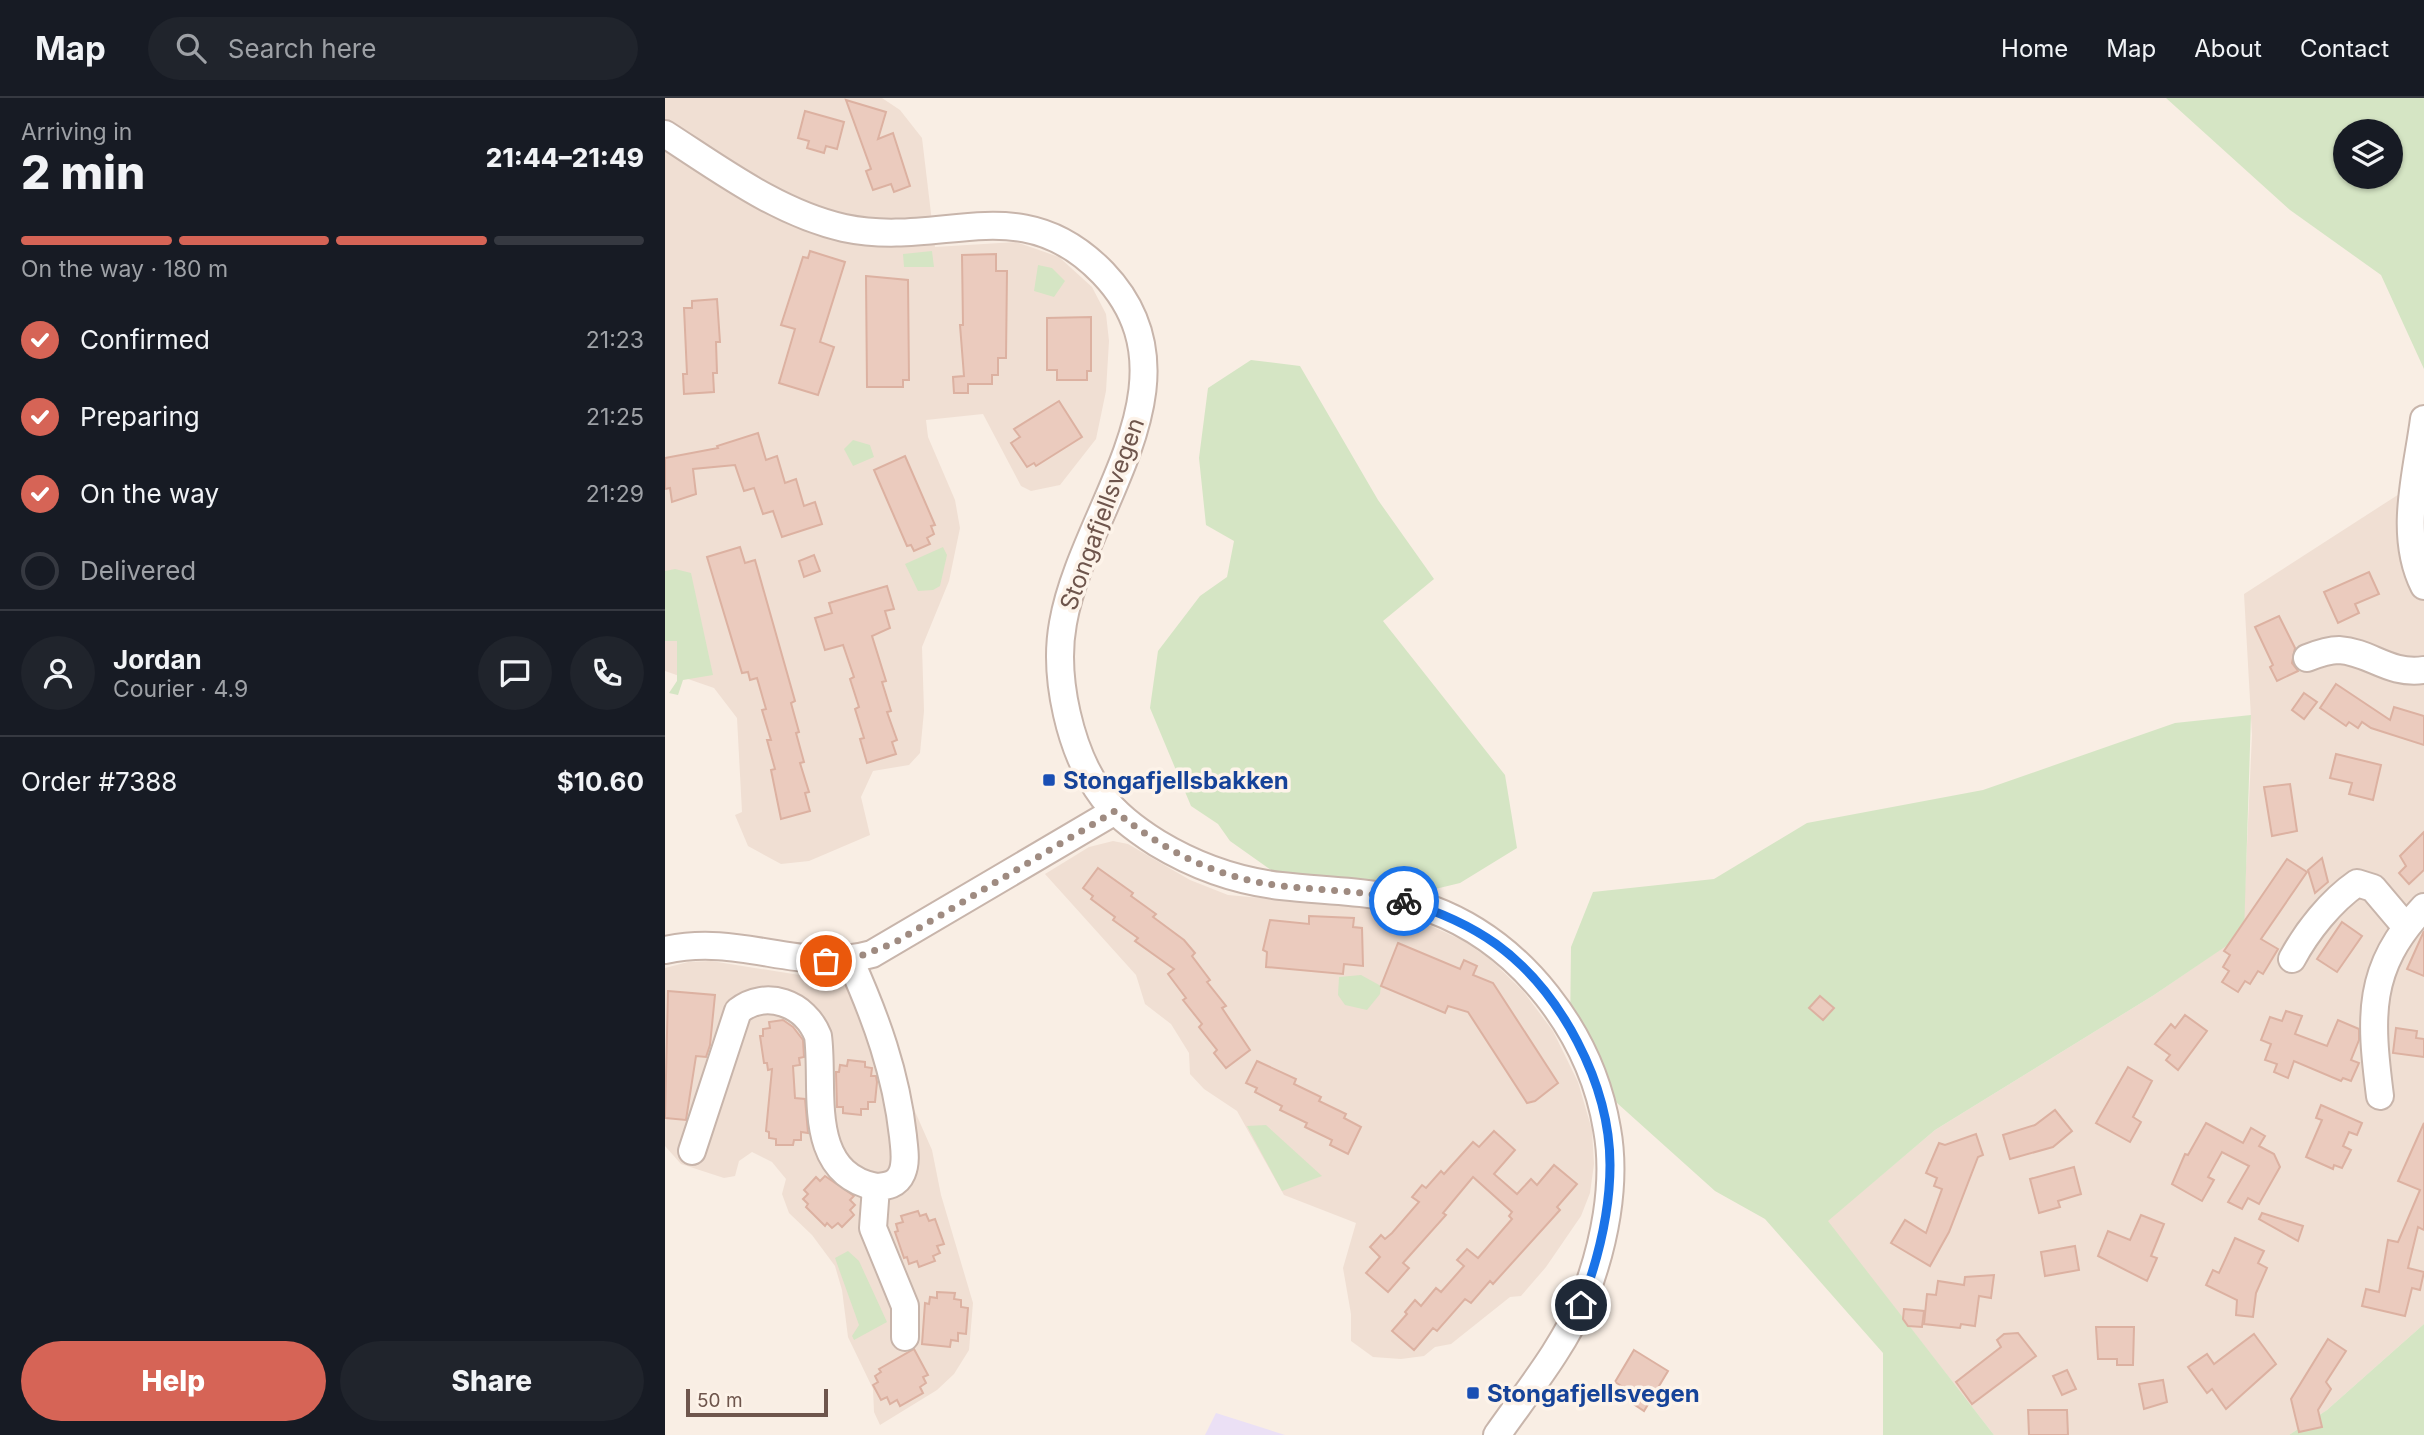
<!DOCTYPE html>
<meta charset="utf-8">
<style>
:root{--surface:#171b24;--page:#20242c;--text:#f1f3f6;--muted:#9ea1a6;--line:#363941;--accent:#d66456}
body{margin:0;font-family:Inter,sans-serif;background:var(--page);color:var(--text);height:100vh;display:flex;flex-direction:column;font-size:26px;white-space:nowrap}
*{box-sizing:border-box;margin:0}
p{font-size:23px;color:var(--muted)}
.icon{flex:none;width:38px;height:38px;fill:none;stroke:currentColor;stroke-width:2;stroke-linecap:round;stroke-linejoin:round}
.map{position:relative;flex:1;overflow:hidden}
.panel{display:flex;flex-direction:column;background:var(--surface);width:665px}
.panel>*{flex:none}
.tools{position:absolute;left:1668px;top:21px;display:grid;gap:14px}
.tools a{display:grid;place-items:center;width:70px;height:70px;border-radius:50%;background:var(--surface);box-shadow:0 2px 5px #0004;font-size:35px}
.scale{position:absolute;left:21px;bottom:18px;width:142px;box-sizing:border-box;padding-left:7px;border:4px solid #6e554c;border-top:0;font-size:19px;line-height:24px;white-space:nowrap;color:#6e554c;-webkit-text-stroke:5px #fdf3e9;paint-order:stroke}
.pin{position:absolute;display:grid;place-items:center;width:60px;height:60px;color:#fff;margin:-30px;border:4px solid #fff;border-radius:50%;box-shadow:0 2px 7px #0007}
.courier{position:absolute;display:grid;place-items:center;width:70px;height:70px;margin:-35px;border:5px solid #1a73e8;border-radius:50%;background:#fff;color:#222;box-shadow:0 2px 9px #0007}
.summary em{font-style:normal;font-weight:800}
.summary div{display:flex;flex-direction:column-reverse}
.summary{display:flex;align-items:center;justify-content:space-between;height:119px;padding:0 21px}
h1{font-size:46px;font-weight:800;line-height:52px}
.bar{display:grid;grid-template-columns:repeat(4,1fr);gap:10px 7px;align-content:center;height:84px;padding:0 21px}
.bar i{height:9px;border-radius:5px;background:var(--line)}
.bar .selected{background:var(--accent)}
.bar p{grid-column:span 4}
.line{display:flex;align-items:center;gap:18px;padding:0 21px;border-top:2px solid var(--line)}
.line div{flex:1}
.round{display:grid;place-items:center;flex:none;width:74px;height:74px;border-radius:37px;background:var(--page)}
ol{padding:0 21px;list-style:none}
li{display:flex;align-items:center;gap:21px;height:77px}
li p{margin-inline-start:auto}
li .icon{padding:7px;border-radius:50%;background:var(--accent);color:#fff;stroke-width:4}
li:last-child{color:var(--muted)}
li i{width:38px;height:38px;border:4px solid var(--line);border-radius:50%}
.button{display:flex;gap:14px;margin-top:auto;padding:14px 21px}
.button a{flex:1;height:80px;border-radius:42px;background:var(--accent);color:#fff;font-size:28px;font-weight:800;line-height:80px;text-align:center}
.button a+a{background:var(--page);color:var(--text)}
header{display:flex;align-items:center;gap:42px;box-sizing:border-box;height:98px;padding:0 35px;background:var(--surface);border-bottom:2px solid var(--line)}
header strong{font-size:33px}
nav{display:flex;gap:38px;margin-inline-start:auto;font-size:24px}
.search{width:490px;height:63px;background:var(--page);display:flex;align-items:center;gap:18px;box-sizing:border-box;padding:0 24px;border-radius:38px;color:var(--muted);font-size:26px}
main{display:flex;flex:1;min-height:0}
.map>svg:first-child{display:block}
</style>
<header>
<strong>Map</strong>
<div class="search"><svg class="icon" aria-label="search" viewBox="0 0 24 24"><circle cx="10" cy="10" r="6"/><path d="M15 15l6 6"/></svg>Search here</div>
<nav><a>Home</a><a>Map</a><a>About</a><a>Contact</a></nav>
</header>
<main>
<section class="panel">
<div class="summary"><div><h1>2 min</h1><p>Arriving in</p></div><em>21:44–21:49</em></div>
<div class="bar"><i class="selected"></i><i class="selected"></i><i class="selected"></i><i></i><p>On the way · 180 m</p></div>
<ol>
<li><svg class="icon" aria-label="check" viewBox="0 0 24 24"><path d="M5 12l5 5 9-10"/></svg>Confirmed<p>21:23</p></li>
<li><svg class="icon" aria-label="check" viewBox="0 0 24 24"><path d="M5 12l5 5 9-10"/></svg>Preparing<p>21:25</p></li>
<li><svg class="icon" aria-label="check" viewBox="0 0 24 24"><path d="M5 12l5 5 9-10"/></svg>On the way<p>21:29</p></li>
<li><i></i>Delivered</li>
</ol>
<div class="line" style="height:126px"><a class="round"><svg class="icon" aria-label="person" viewBox="0 0 24 24"><circle cx="12" cy="8" r="4"/><path d="M4 21q1-7 8-7t8 7"/></svg></a><div><b>Jordan</b><p>Courier · 4.9</p></div><a class="round"><svg class="icon" aria-label="chat" viewBox="0 0 24 24"><path d="M4 5h16v11H9l-5 4z"/></svg></a><a class="round"><svg class="icon" aria-label="phone" viewBox="0 0 24 24"><path d="M5 4h4l2 5-3 2q2 4 5 5l2-3 5 2v4C11 20 4 13 5 4z"/></svg></a></div>
<div class="line" style="height:91px"><div>Order #7388</div><b>$10.60</b></div>
<div class="button"><a>Help</a><a>Share</a></div>
</section>
<div class="map">
<svg width="1759" height="1337" viewBox="0 0 1759 1337">
<rect width="100%" height="100%" fill="#f9eee4"/>
<g fill="#f0dfd3">
<path d="M0,0h217l18,12 22,28 13,109 81,-5 43,15 33,30 14,27 3,27 -3,50 -10,48 -36,46 -29,6 -10,-5 -38,-72 -57,6 2,17 27,63 5,28 -11,53 -27,66 2,64 -4,42 -11,12 -36,6 -12,26 9,38 -61,26 -28,3 -33,-18 -13,-31 7,-3 -5,-94 -23,-30 -49,-17z"/>
<path d="M1742,391l17,5v830l-97,86 -38,25h-295l-167,-214 108,-91 219,-135 89,-61 9,-199 -8,-141z"/>
<path d="M448,743l15,3 62,36 38,15 129,12 61,13 46,21 27,19 32,31 30,40 25,51 14,48 2,34 -4,29 -9,23 -35,51 -25,29 -11,1 -59,47 -16,3 -11,9 -23,3 -28,-2 -22,-16v-27l-8,-46 13,-45 -72,-28 -47,-84 -33,-22 -14,-15 -1,-21 -18,-29 -26,-20 -9,-29 -91,-101 44,-27z"/>
<path d="M46,863l101,16 52,-1 41,113 27,61 9,45 32,108 -4,47 -15,24 -17,16 -57,35 -6,-13 -1,-23 -25,-52 -6,-47 -7,-24 -23,-31 -23,-22 -7,-19 4,-15 -14,-17 -20,-10 -13,9 -4,15 -11,2 -43,-14 -16,-18v-178l23,-6z"/>
</g>
<path fill="#ebe0f5" d="M551,1315l69,22h-80z"/>
<g fill="#d5e5c4" fill-rule="evenodd">
<path d="M1501,0h258v271l-43,-94 -91,-65zM1680,33h46v46h-46z"/>
<path d="M267,153l2,16h-30l-1,-13z"/>
<path d="M373,167l14,3 13,13 -11,16 -20,-6z"/>
<path d="M586,262l49,6 78,134 56,79 -51,42 122,154 12,73 -57,35 -70,17 -112,-25 -48,-34 -12,-17 -27,-18 -41,-98 8,-57 42,-55 27,-19 7,-36 -28,-16 -7,-67 9,-70z"/>
<path d="M188,342l17,5 4,12 -21,9 -9,-17z"/>
<path d="M278,449l4,8 -7,31 -7,4 -15,1 -13,-27z"/>
<path d="M10,471l16,4 22,102 -30,5 -5,15 -9,-2 8,-12v-40h-12v-70z"/>
<path d="M1586,617l-7,219 -90,61 -219,135 -107,91 166,214h-111v-82l-118,-134 -50,-28 -98,-88 -47,-71 1,-85 22,-55 121,-13 93,-56 176,-33 192,-67z"/>
<path d="M696,877l20,11 -1,8 -13,16 -22,-5 -7,-10 1,-18z"/>
<path d="M601,1027l56,51 -40,15 -35,-65z"/>
<path d="M183,1153l11,10 28,61 -33,18 -2,-4 7,-11 -24,-67z"/>
<path d="M1759,1226v111h-135l38,-25z"/>
</g>
<g fill="#ebcbbe" stroke="#dcb1a1" stroke-width="2">
<path d="M181,2l40,12 -8,27 15,-6 17,53 -16,6 -3,-8 -18,6 -7,-19 5,-2z"/>
<path d="M140,13l39,11 -7,27 -11,-3 -2,7 -17,-5 2,-7 -11,-3z"/>
<path d="M145,153l35,11 -25,80 14,5 -16,48 -39,-12 16,-54 -14,-4 22,-68 5,1z"/>
<path d="M331,156v17h11l-1,87h-8v17h-6v9h-24v9h-14l-1,-16 11,-1 -4,-51h3l-1,-70z"/>
<path d="M201,178l42,4 1,100h-6v7h-36z"/>
<path d="M52,201l3,43h-4l1,31h-4l1,19 -30,2 -1,-20h4l-3,-66h8v-7z"/>
<path d="M426,219v54h-4v9h-30v-10h-10v-52z"/>
<path d="M394,303l23,36 -46,29 -2,-3 -7,4 -16,-24 9,-6 -6,-8z"/>
<path d="M93,335l8,27 11,-4 8,27 11,-4 8,27 11,-4 7,22 -40,13 -9,-26 -10,3 -9,-26 -10,3 -9,-26 -42,4 3,25 -24,8 -2,-14 -5,1v-31l53,-10 -1,-2z"/>
<path d="M240,358l30,69 -4,1 3,8 -7,4 3,6 -16,7 -3,-6 -4,1 -33,-76z"/>
<path d="M75,449l5,16 10,-3 40,141 -4,2 8,29 -3,1 8,29 -4,1 9,29 -4,1 5,18 -29,8 -10,-49 4,-1 -8,-29h4l-9,-30 4,-1 -9,-31 -7,2 -2,-8 -6,1 -35,-116z"/>
<path d="M149,457l6,16 -16,6 -5,-16z"/>
<path d="M1704,474l10,22 -24,10 4,9 -21,10 -14,-31z"/>
<path d="M222,488l7,23 -9,2 5,17 -18,8 14,45 -4,1 9,29 -4,1 10,28 -5,2 4,12 -29,9 -7,-24 4,-1 -9,-29 4,-2 -9,-28 4,-2 -11,-32 -18,5 -10,-32 17,-5 -3,-10z"/>
<path d="M1614,518l16,32 -3,15 6,8 -21,10 -7,-14 3,-2 -18,-38z"/>
<path d="M1671,586l54,36 4,-13 30,9v29l-53,-17 -9,-6 -4,6 -9,-6 -3,4 -26,-18z"/>
<path d="M1639,595l13,9 -13,17 -12,-9z"/>
<path d="M1671,656l45,11 -8,35 -24,-6 3,-11 -22,-5z"/>
<path d="M1625,686l7,47 -25,5 -8,-49z"/>
<path d="M1759,734v38l-15,14 -10,-11 7,-7 -6,-10z"/>
<path d="M1657,760l6,24 -13,11 -7,-23z"/>
<path d="M1622,761l20,13 -46,67 17,10 -15,25 -5,-3 -8,13 -5,-3 -7,11 -16,-10 7,-11 -6,-4 7,-12 -6,-4z"/>
<path d="M433,770l35,25 -2,3 25,18 -3,3 31,23 11,13 -3,3 18,24 -3,2 19,24 -4,2 28,42 -24,18 -12,-15 3,-3 -18,-23 3,-3 -19,-24 3,-2 -18,-24 6,-5 -39,-28 3,-3 -25,-18 2,-3 -24,-18 2,-3 -10,-8z"/>
<path d="M644,818l45,2 -1,9 9,1 1,38 -19,-2 -1,10 -77,-7 1,-15 -4,-2 7,-30 39,4z"/>
<path d="M1677,824l20,14 -25,36 -20,-13z"/>
<path d="M1759,833v45l-17,-7z"/>
<path d="M733,845l62,26 4,-9 13,6 -4,9 20,8 65,100 -23,18 -8,2 -59,-91 -20,-6 -3,7 -64,-27z"/>
<path d="M3,893l47,4 -5,50 -4,12 -10,-1 -10,64 -21,-2z"/>
<path d="M1155,898l14,12 -11,12 -14,-12z"/>
<path d="M1621,913l16,5 -7,18 32,12 11,-26 21,9v11l-8,20 8,3 -8,18 -8,-3 -2,3 -47,-20 -6,17 -14,-6 3,-8 -12,-4 6,-16 -10,-4 9,-23 12,4z"/>
<path d="M1520,917l22,16 -29,39 -12,-10 4,-5 -15,-11 16,-20 4,4z"/>
<path d="M118,922l10,7 10,13 1,17 -5,1 1,7 -7,1 2,32 10,1 3,34 -7,-1v8h-7l-1,5h-17v-6l-7,-1v-6l-3,-1 6,-62 -4,1 -1,-7h-3l-4,-27h3v-7l7,-1 -1,-6z"/>
<path d="M1731,930l21,3 -1,7 8,1v18l-31,-4z"/>
<path d="M183,962l17,2v5l7,1 -1,8h5l1,6 -2,20h-7v7h-7v6l-18,-2v-6h-6l-1,-35h3l1,-7 7,1z"/>
<path d="M592,963l39,18 -2,5 27,13 -2,4 27,13 -2,4 17,9 -13,27 -18,-9 2,-5 -27,-13 2,-4 -27,-13 2,-4 -27,-14 2,-4 -11,-5z"/>
<path d="M1463,969l24,14 -19,36 8,5 -11,20 -34,-19z"/>
<path d="M1656,1007l41,18 -5,12 -8,-3 -6,14 8,4 -9,18 -8,-3 -1,4 -27,-12 16,-37 -6,-2z"/>
<path d="M1390,1012l17,21 -19,16 -43,12 -7,-24 32,-10z"/>
<path d="M1541,1025l37,20 8,-15 14,8 -6,10 15,8 6,13 -21,37 -11,-6 -6,11 -14,-7 21,-36 -27,-14 -14,25 6,3 -12,21 -30,-17 13,-30 3,1z"/>
<path d="M1759,1025v107l-6,-3 -10,41 16,4 -4,18 -8,-2 -7,28 -43,-10 4,-17 13,3 9,-52 10,2 22,-52 -22,-9z"/>
<path d="M829,1033l21,19 -21,24 23,20 14,-15 6,6 17,-20 23,19 -20,23 3,3 -67,74 -3,-3 -19,22 -6,-4 -28,32 -4,-3 -19,22 -22,-19 15,-17 -2,-2 10,-12 6,6 15,-18 5,4 23,-26 -7,-6 10,-11 11,9 34,-39 -3,-3 3,-4 -39,-35 -30,36 3,2 -43,48 6,5 -21,24 -22,-19 14,-16 -10,-10 11,-12 4,4 7,-6 27,-31 -7,-5 10,-12 4,3 15,-17 3,3 29,-32 6,5z"/>
<path d="M1311,1036l7,21 -5,2 -29,75 -19,34 -39,-23 14,-23 21,13 16,-44 -8,-3 3,-8 -11,-5 13,-30 6,2z"/>
<path d="M1409,1069l7,27 -23,7 2,6 -21,6 -9,-34z"/>
<path d="M160,1078l29,20 -4,4 5,5 -5,5 4,5 -12,12 -4,-4 -6,5 -5,-5 -2,3 -19,-19 2,-3 -5,-5 5,-5 -4,-4 12,-13 4,4z"/>
<path d="M253,1113l2,5 6,-2 3,7 6,-2 9,25 -7,2 3,7 -7,3 2,5 -16,6 -2,-6 -8,3 -2,-7 -3,1 -9,-26 3,-1 -2,-7 7,-2 -2,-6z"/>
<path d="M1597,1115l41,13 -5,15 -39,-22z"/>
<path d="M1476,1117l23,9 -13,32 6,2 -10,23 -49,-25 10,-25 22,9z"/>
<path d="M1570,1140l29,13 -6,12 9,5 -11,25 -3,24 -17,-2 1,-15 -31,-15 7,-15 6,3z"/>
<path d="M1410,1148l4,24 -34,6 -4,-24z"/>
<path d="M1329,1177l-3,23 -12,-2 -4,30 -14,-2 -1,4 -36,-4 3,-30 9,1 2,-14 26,4 1,-8z"/>
<path d="M272,1194l18,1 -1,6 7,1v7l7,1 -2,26 -8,-1v8l-7,-1 -1,7 -28,-3 3,-41 4,1 1,-7 7,1z"/>
<path d="M1239,1211l20,2 -2,16 -14,-1 -5,-7z"/>
<path d="M1431,1229h38l-1,38h-16v-6h-19z"/>
<path d="M1353,1235l18,23 -64,48 -16,-22 45,-35 -4,-7 7,-6z"/>
<path d="M1589,1236l22,30 -50,45 -14,-20 -5,4 -19,-26 19,-13 7,10z"/>
<path d="M1663,1241l18,12 -20,31 5,7 -13,21 4,17 -23,5 -8,-33z"/>
<path d="M249,1251l14,26 -5,2 3,6 -6,4 3,6 -23,13 -3,-6 -7,4 -3,-7 -6,3 -8,-15 5,-3 -3,-6 6,-4 -2,-3z"/>
<path d="M969,1252l34,21 -24,40 -18,-12 5,-7 -16,-10z"/>
<path d="M1402,1272l9,19 -14,6 -9,-19z"/>
<path d="M1498,1282l4,22 -23,7 -5,-25z"/>
<path d="M1363,1312h39l1,25h-39z"/>
</g>
<g fill="none" stroke-linecap="round" stroke-linejoin="round">
<g stroke="#c8b5ab" stroke-width="30">
<g id="minor">
<path d="M0,36c56,36 113,79 179,94 99,21 176,-41 259,45 103,108 -20,235 -40,350 -10,54 7,130 40,174 14,19 35,34 54,46 38,23 80,38 124,43 51,6 101,4 150,23 91,34 160,124 176,220 10,55 -3,117 -23,169 -20,49 -57,94 -87,137"/>
<path d="M1759,321c-7,54 -26,115 0,167"/>
<path d="M1642,560c10,-4 21,-8 32,-8 32,2 49,25 85,20"/>
<path d="M0,852c77,-17 135,24 207,4l243,-143"/>
<path d="M1627,861c15,-28 39,-58 65,-76l16,5 33,39"/>
<path d="M185,862c26,58 46,113 53,176 1,12 4,25 -1,37 -5,12 -15,13 -26,14l-3,41 32,78v31"/>
<path d="M1715,998c-10,-79 -14,-128 44,-189"/>
<path d="M27,1053l46,-140c28,-22 67,-8 80,25 7,52 -14,136 58,151"/>
</g>
</g>
<use href="#minor" stroke="#fff" stroke-width="26"/>
</g>
<g fill="none" stroke-linecap="round" stroke-linejoin="round">
<path stroke="#9f8b81" stroke-width="7" stroke-dasharray="0 12.6" d="M161,863l24,-1 44,-17 221,-132c49,40 103,68 168,75 41,5 81,4 121,15"/>
<path stroke="#1a73e8" stroke-width="9" d="M739,803c33,10 64,23 92,43 65,47 114,140 114,221 0,48 -12,95 -29,140"/>
</g>
<g fill="#1a4fb4" stroke="#fdf3e9" stroke-width="2.5">
<rect x="377" y="675" width="14" height="14" rx="3.5"/>
<rect x="801" y="1288" width="14" height="14" rx="3.5"/>
</g>
<g text-anchor="middle" dominant-baseline="central" stroke-width="7" stroke-linejoin="round" paint-order="stroke">
<g font-size="24" fill="#6e554c" stroke="#fdf3e9">
<text transform="translate(437 416) rotate(-70)">Stongafjellsvegen</text>
</g>
<g font-size="24" font-weight="bold" fill="#164399" stroke="#fdf3e9" text-anchor="start">
<text x="398" y="682">Stongafjellsbakken</text>
<text x="822" y="1295">Stongafjellsvegen</text>
</g>
</g>
</svg>
<div class="tools">
<a><svg class="icon" aria-label="layers" viewBox="0 0 24 24"><path d="M12 4l9 5-9 5-9-5zM3 14l9 5 9-5"/></svg></a>
</div>
<div class="scale">50 m</div>
<div class="pin" style="left:161px;top:863px;background:#ea580c"><svg class="icon" aria-label="bag" viewBox="0 0 24 24"><path d="M5 8h14l-1 12H6zM9 8a3 3 0 0 1 6 0"/></svg></div>
<div class="pin" style="left:916px;top:1207px;background:#1f2937"><svg class="icon" aria-label="home" viewBox="0 0 24 24"><path d="M3 11l9-7 9 7M6 9v11h12V9"/></svg></div>
<div class="courier" style="left:739px;top:803px"><svg class="icon" aria-label="bike" viewBox="0 0 24 24"><circle cx="6" cy="16" r="4"/><circle cx="18" cy="16" r="4"/><path d="M6 16l4-8h5l3 8M10 8l3 8H6M13 5h3"/></svg></div>
</div>
</main>
